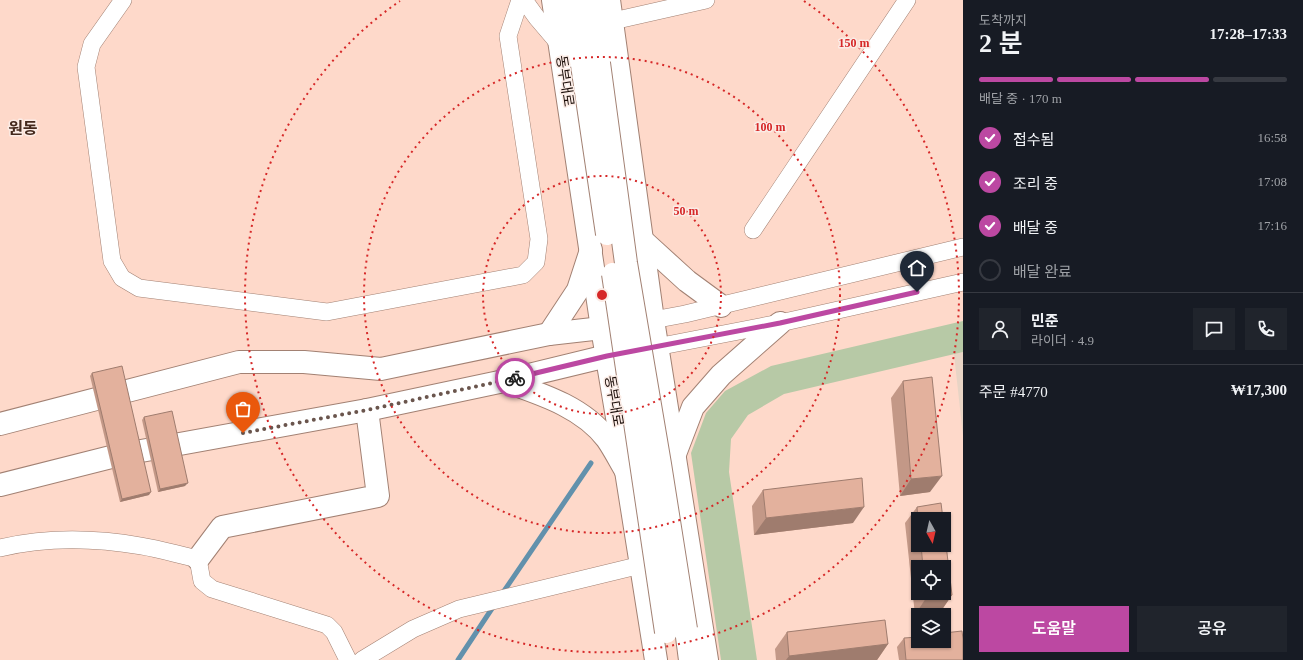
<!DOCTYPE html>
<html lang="ko">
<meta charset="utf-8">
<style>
:root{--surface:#171b24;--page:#20242c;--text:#f1f3f6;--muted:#9ea1a6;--line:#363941;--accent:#bc48a2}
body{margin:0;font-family:"Times New Roman","Noto Sans KR",serif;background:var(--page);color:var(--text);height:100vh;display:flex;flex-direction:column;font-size:15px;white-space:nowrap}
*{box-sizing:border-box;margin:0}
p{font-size:13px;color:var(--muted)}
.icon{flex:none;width:22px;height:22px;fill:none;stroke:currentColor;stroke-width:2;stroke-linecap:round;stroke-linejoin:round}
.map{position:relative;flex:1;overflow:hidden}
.drawer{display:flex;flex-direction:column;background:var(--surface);width:340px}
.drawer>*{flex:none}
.needle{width:26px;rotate:172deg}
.tools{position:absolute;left:911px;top:512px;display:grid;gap:8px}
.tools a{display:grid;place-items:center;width:40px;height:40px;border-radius:0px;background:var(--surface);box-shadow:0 1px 3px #0004;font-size:20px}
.pin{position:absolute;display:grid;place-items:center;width:34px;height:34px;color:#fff;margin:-41px -17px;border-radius:50% 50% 50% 0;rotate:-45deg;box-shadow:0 0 4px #0007}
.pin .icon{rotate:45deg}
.courier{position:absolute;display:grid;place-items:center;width:40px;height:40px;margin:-20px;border:3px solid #bc48a2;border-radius:50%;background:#fff;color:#222;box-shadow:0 1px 5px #0007}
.summary em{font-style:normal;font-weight:600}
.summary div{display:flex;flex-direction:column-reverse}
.summary{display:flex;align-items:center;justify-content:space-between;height:68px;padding:0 16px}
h1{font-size:26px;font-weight:600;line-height:30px}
.bar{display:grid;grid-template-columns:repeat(4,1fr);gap:6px 4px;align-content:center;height:48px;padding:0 16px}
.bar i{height:5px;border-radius:3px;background:var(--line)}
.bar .selected{background:var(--accent)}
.bar p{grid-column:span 4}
.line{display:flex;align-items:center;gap:10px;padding:0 16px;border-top:1px solid var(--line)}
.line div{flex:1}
.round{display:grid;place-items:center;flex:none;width:42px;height:42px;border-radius:0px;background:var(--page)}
ol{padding:0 16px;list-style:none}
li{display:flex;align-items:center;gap:12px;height:44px}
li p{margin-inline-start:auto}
li .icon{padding:4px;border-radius:50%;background:var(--accent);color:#fff;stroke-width:4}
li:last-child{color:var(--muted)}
li i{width:22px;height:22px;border:2px solid var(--line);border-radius:50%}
.button{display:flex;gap:8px;margin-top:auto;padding:8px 16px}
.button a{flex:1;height:46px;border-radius:0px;background:var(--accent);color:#fff;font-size:16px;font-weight:600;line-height:46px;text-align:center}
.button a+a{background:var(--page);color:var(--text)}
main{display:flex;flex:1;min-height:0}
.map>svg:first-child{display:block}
</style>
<main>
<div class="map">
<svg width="963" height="660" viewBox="0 0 963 660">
<rect width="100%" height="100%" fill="#fed9ca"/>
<path fill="#e8d4c5" d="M963,352v84l-9,-82z"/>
<path fill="#b7c9a6" d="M963,321v31l-179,42 -36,21 -17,24 -2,33 28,188h-36l-30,-207 15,-40 19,-22 46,-25z"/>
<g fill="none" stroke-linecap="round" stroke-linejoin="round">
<g stroke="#6291ac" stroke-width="5">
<path d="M502,594l89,-131"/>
<path d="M458,660l37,-56"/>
</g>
<g stroke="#a28173" stroke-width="18">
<g id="minor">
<path d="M123,0l-31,44 -6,23 26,194 10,17 17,10 188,24 196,-37 13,-13 3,-23 -31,-203 12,-36"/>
<path d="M524,0l13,18 23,27"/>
<path d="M613,21l93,-21"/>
<path d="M753,230l154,-230"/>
<path d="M642,322l43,-8 278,-67"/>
<path d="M646,349l134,-26 183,-41"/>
<path d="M0,548c46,-11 95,-10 141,-2 19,3 38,9 57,13l4,22 10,8 115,36 7,7 14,28"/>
<path d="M362,660l51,-31 46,-20 182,-44"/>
</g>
</g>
<g stroke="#a28173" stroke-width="24">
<g id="major">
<path d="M553,0l49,328 24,143 30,189"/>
<path d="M572,0l10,65"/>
<path d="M590,0l9,63"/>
<path d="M609,0l44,320 54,340"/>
<path d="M642,240l45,41 34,25"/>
<path d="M675,454l18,-47 28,-32 59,-52"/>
<path d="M686,629l4,31"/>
</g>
</g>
<g stroke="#a28173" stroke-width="24">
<g id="highway">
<path d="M549,334l29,-44 13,-40"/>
<path d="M504,381c37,13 79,26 103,58 7,10 13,22 19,32"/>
<path d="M0,424l239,-62h65l77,7 168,-35 53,-6"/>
<path d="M0,485l119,-30 248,-45 137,-29 103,-25"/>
<path d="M198,559l24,-32 156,-31 -11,-86"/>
</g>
</g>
<use href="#minor" stroke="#fff" stroke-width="17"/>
<use href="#major" stroke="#fff" stroke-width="22"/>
<use href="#highway" stroke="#fff" stroke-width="22"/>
<g stroke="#a28173" stroke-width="24" stroke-linecap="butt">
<g id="major-bridge">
<path d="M599,63l27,200 34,201 26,165"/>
<path d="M582,65l25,169"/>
<path d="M613,274l53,358"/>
</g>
</g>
<use href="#major-bridge" stroke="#fff" stroke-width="22"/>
</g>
<g fill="#c39887" fill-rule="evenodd">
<path d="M92,373l57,122 -29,7 -30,-126z"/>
<path d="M903,381l27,111 -30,4 -9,-98z"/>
<path d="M144,417l41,69 -27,6 -16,-72z"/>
<path d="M763,490l90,33 -99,12 -2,-29z"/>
<path d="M917,507l1,12v26h26l8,50 -11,16 -26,4 -10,-92zM918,567h26v26h-26z"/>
<path d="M787,632l101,12 -11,16h-101l-1,-11z"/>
<path d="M904,638l59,22h-64l-2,-13z"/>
</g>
<g fill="#9f7c6e">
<path d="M942,476l-12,16 -30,4 11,-17z"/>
<path d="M188,483l-3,3 -27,6 2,-3z"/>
<path d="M151,492l-2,3 -29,7 2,-3z"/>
<path d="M864,507l-11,16 -99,12 12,-17z"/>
<path d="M952,595l-11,16 -26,4 11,-17z"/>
<path d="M888,644l-11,16h-91l3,-4z"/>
</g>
<g fill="#e3b19d" stroke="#9f7c6e">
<path d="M122,366l29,126 -29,7 -30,-126z"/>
<path d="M932,377l10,99 -31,3 -8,-98z"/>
<path d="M172,411l16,72 -28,6 -16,-72z"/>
<path d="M862,478l2,29 -98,11 -3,-28z"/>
<path d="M941,503l2,16h-25l-1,-12z"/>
<path d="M944,528l8,67 -26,3v-5h18v-26h-21l-2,-22h23z"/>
<path d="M885,620l3,24 -99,12 -2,-24z"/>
<path d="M962,631l1,8v21h-57l-2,-22 14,-1v4h26v-8z"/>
</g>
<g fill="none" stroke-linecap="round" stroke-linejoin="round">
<path stroke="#6a554d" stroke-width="4" stroke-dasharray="0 7.2" d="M243,433l124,-23 148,-32"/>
<path stroke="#bc48a2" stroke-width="5" d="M515,378l92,-22 173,-33 137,-31"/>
</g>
<g fill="none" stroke="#d62828" stroke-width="2" stroke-dasharray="2 4">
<circle cx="602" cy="295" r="119"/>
<circle cx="602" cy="295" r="238"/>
<path d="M804 1A357 357 0 1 1 400 1"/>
</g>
<g text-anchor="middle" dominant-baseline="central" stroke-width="3" stroke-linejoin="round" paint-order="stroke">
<g font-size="14" fill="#1b0e09" stroke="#fbece6">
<text transform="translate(565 81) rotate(81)">동부대로</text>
<text transform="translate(614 401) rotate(80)">동부대로</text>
</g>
<g font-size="16" font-weight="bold" fill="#44291d" stroke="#fbece6">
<text x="23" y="128">원동</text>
</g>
</g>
<circle cx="602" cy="295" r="6" fill="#d62828" stroke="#fbece6" stroke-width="2"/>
<g font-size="12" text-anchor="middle" font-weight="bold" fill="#d62828" stroke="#fbece6" stroke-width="3" stroke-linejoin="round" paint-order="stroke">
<text x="854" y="47">150 m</text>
<text x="770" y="131">100 m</text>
<text x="686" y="215">50 m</text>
</g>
</svg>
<div class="tools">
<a><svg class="needle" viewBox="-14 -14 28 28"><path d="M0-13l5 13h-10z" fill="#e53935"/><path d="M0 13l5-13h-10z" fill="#9ea1a6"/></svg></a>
<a><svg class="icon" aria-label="locate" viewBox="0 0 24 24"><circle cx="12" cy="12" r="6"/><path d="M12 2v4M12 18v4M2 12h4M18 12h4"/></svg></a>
<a><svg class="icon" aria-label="layers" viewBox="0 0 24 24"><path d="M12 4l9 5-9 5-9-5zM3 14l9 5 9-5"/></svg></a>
</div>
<div class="pin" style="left:243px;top:433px;background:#ea580c"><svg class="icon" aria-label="bag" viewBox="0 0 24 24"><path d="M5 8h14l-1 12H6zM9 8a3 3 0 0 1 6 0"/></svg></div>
<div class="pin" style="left:917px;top:292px;background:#1f2937"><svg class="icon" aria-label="home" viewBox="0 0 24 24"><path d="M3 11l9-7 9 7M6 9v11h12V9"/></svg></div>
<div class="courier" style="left:515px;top:378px"><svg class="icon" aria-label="bike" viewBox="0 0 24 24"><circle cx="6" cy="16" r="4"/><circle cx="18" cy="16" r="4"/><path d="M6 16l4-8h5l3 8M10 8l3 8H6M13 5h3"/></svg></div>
</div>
<section class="drawer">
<div class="summary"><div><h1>2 분</h1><p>도착까지</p></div><em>17:28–17:33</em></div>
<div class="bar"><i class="selected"></i><i class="selected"></i><i class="selected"></i><i></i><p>배달 중 · 170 m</p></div>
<ol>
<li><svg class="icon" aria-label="check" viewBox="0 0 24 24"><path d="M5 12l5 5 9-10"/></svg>접수됨<p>16:58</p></li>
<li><svg class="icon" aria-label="check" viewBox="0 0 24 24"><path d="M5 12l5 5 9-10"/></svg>조리 중<p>17:08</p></li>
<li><svg class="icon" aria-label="check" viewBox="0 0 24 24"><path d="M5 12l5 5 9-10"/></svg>배달 중<p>17:16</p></li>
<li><i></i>배달 완료</li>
</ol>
<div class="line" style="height:72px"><a class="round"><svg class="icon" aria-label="person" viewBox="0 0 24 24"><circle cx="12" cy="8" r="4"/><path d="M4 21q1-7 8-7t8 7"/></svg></a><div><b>민준</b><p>라이더 · 4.9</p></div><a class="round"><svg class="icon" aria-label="chat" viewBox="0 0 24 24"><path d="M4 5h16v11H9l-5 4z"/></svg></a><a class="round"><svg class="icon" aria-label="phone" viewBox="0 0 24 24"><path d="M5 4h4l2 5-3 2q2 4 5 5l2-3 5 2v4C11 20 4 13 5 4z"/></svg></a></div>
<div class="line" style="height:52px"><div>주문 #4770</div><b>₩17,300</b></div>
<div class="button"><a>도움말</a><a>공유</a></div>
</section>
</main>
